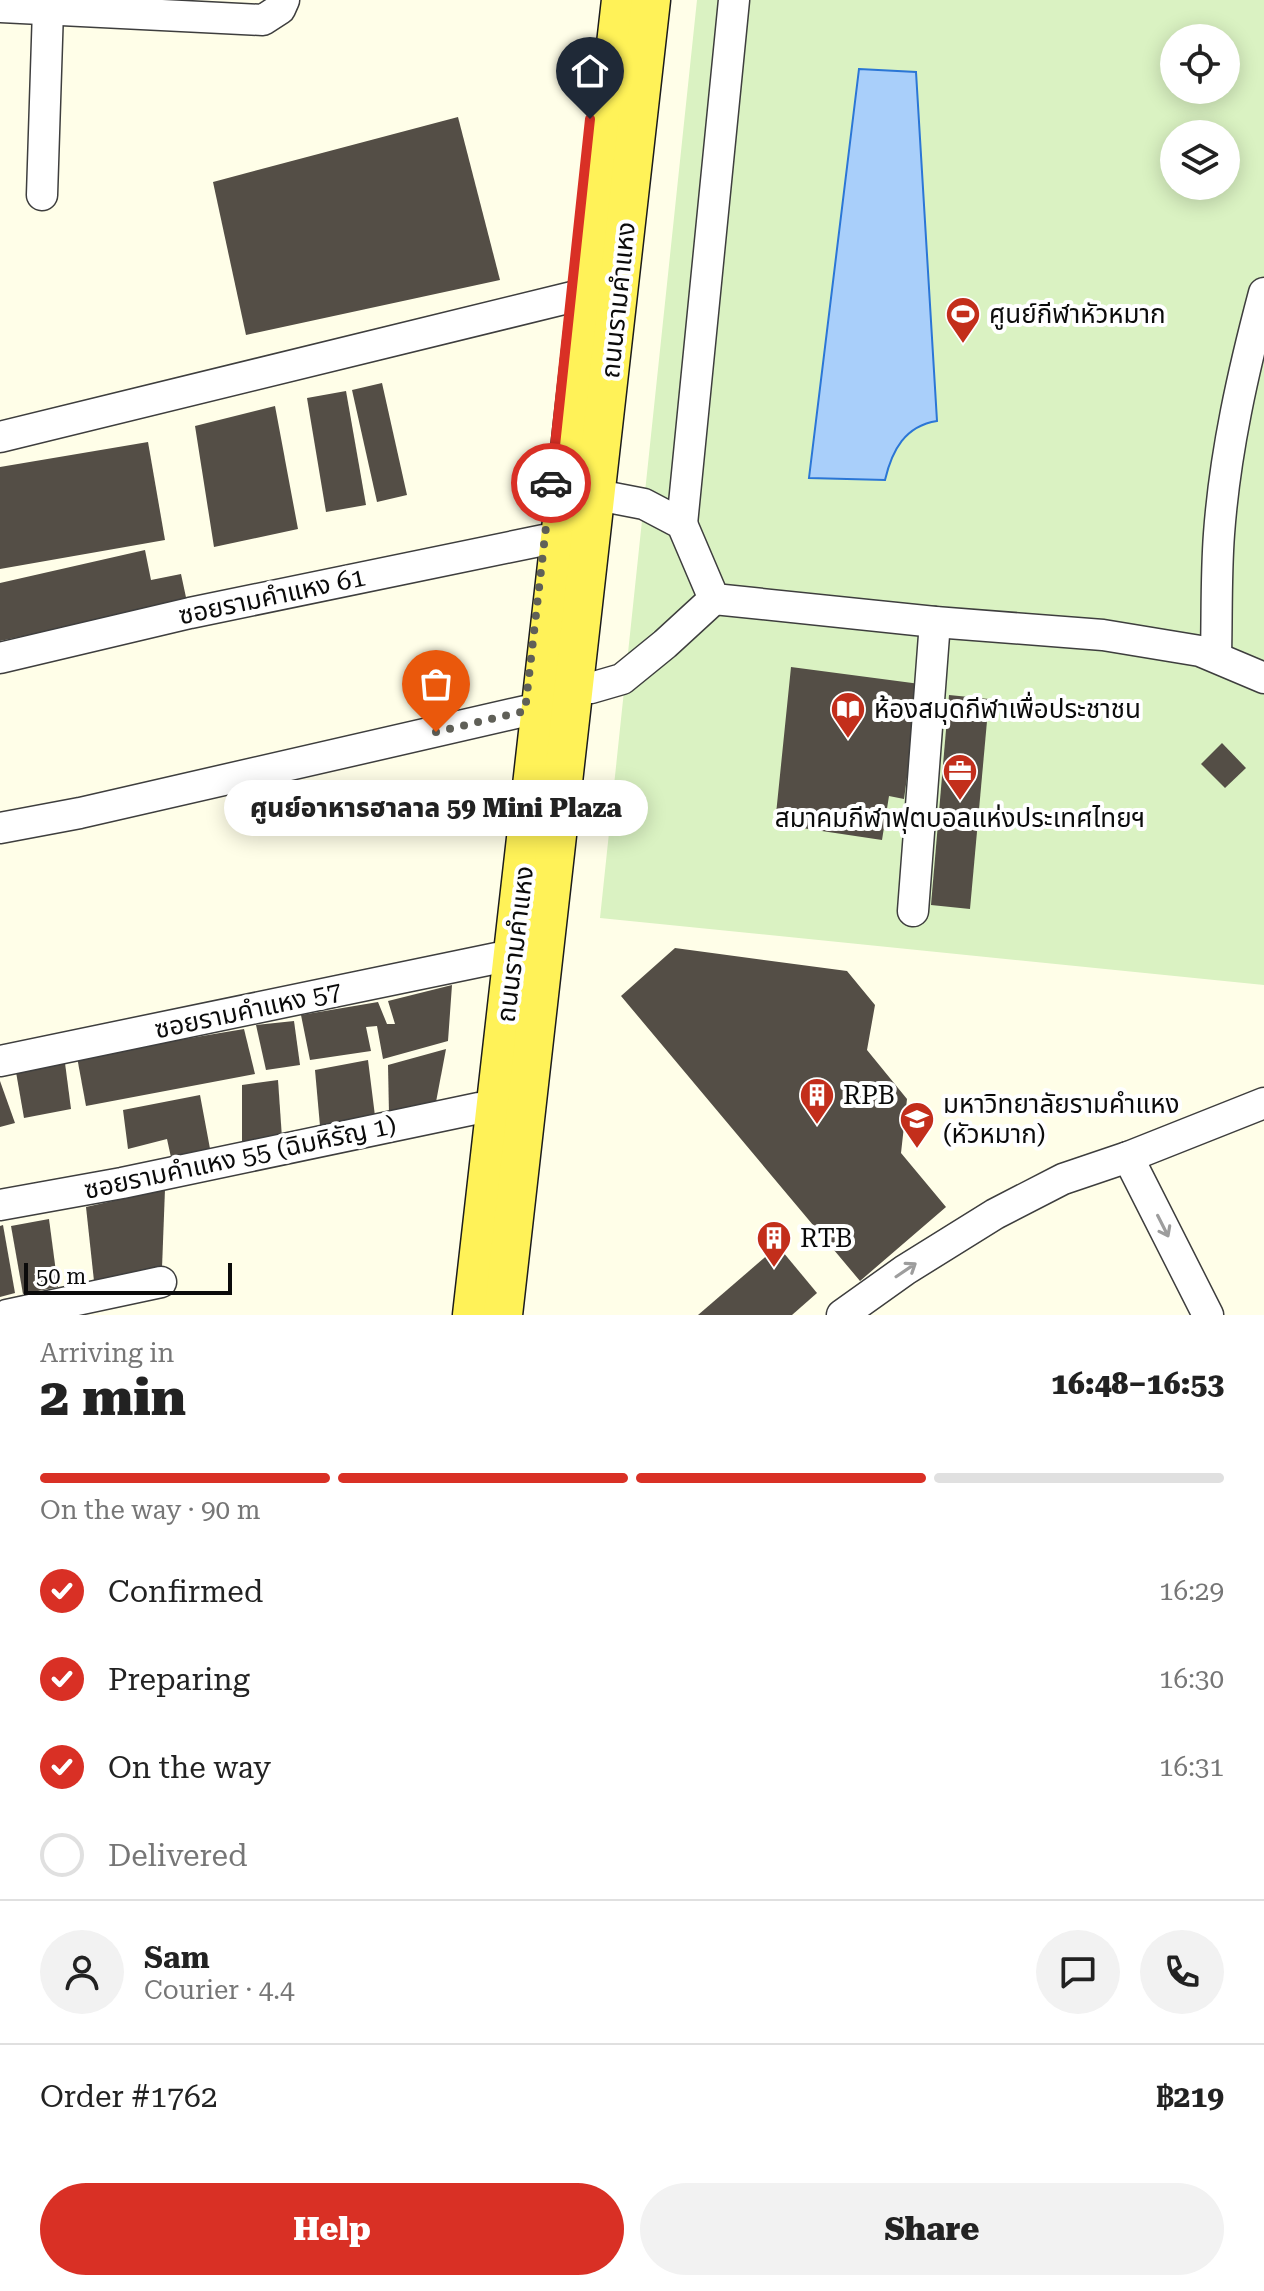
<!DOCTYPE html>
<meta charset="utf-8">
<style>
:root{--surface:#fff;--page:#f2f2f2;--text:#222;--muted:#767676;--line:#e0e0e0;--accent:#d93025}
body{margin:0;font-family:"Roboto Serif","Noto Sans Thai",serif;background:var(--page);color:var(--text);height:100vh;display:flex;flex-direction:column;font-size:30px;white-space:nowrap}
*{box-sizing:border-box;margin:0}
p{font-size:26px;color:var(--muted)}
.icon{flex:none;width:44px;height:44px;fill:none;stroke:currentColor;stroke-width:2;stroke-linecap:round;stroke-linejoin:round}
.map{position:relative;height:1315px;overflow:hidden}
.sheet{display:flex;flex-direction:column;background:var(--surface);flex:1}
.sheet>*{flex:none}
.controls{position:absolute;left:1160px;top:24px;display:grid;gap:16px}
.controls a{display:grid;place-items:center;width:80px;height:80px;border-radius:50%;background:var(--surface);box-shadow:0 4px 20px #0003;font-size:40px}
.scale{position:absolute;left:24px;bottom:20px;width:208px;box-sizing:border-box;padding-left:8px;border:4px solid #0b0b0b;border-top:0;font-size:22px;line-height:28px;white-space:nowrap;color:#0b0b0b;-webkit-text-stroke:6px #fff;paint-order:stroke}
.pin{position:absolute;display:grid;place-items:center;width:68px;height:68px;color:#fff;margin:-82px -34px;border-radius:50% 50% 50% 0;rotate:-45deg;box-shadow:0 0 8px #0007}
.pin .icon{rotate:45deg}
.courier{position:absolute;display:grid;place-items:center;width:80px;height:80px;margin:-40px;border:6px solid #d93025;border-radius:50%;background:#fff;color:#222;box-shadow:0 2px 10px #0007}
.bubble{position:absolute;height:56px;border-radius:28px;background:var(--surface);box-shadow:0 4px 20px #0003;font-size:26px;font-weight:800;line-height:56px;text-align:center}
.headline em{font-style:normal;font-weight:800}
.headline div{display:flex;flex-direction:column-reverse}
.headline{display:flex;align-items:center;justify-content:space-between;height:136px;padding:0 40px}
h1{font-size:52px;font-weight:800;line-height:60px}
.bar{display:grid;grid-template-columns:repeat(4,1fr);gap:12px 8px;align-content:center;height:96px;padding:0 40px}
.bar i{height:10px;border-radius:6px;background:var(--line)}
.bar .selected{background:var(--accent)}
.bar p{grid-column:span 4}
.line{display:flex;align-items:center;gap:20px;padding:0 40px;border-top:2px solid var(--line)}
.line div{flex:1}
.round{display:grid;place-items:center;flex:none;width:84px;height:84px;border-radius:42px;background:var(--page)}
ol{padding:0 40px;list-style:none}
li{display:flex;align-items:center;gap:24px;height:88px}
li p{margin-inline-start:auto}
li .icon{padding:8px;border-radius:50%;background:var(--accent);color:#fff;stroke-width:4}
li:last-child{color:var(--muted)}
li i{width:44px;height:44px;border:4px solid var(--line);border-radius:50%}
.action{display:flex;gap:16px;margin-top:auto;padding:16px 40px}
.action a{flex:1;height:92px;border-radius:48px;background:var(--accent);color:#fff;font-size:32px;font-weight:800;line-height:92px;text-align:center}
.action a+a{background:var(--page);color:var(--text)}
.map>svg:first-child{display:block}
</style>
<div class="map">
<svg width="1264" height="1315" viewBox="0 0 1264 1315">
<rect width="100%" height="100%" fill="#fffee8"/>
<path fill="#daf2c2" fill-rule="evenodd" d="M697,0h567v985l-664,-67zM1174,38h52v52h-52zM1174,134h52v52h-52z"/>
<path fill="#a9cffa" stroke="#2b76d6" stroke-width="2" d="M859,69l57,3 21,349c-32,5 -45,29 -52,59l-76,-2z"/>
<g fill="#544e46">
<path d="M458,117l42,163 -254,55 -33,-153z"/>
<path d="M382,383l25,112 -30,7 -25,-112z"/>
<path d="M346,391l20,114 -40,7 -19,-114z"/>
<path d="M275,406l23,123 -84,18 -19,-121z"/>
<path d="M148,442l17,98 -165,29v-102z"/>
<path d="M145,550l6,30 30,-6 6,28 -187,39v-58z"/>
<path d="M791,667l129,17 -16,115 -15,-3 -7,44 -107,-16z"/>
<path d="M949,695l40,4 -19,210 -39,-4z"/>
<path d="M1222,743l24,25 -21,20 -24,-24z"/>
<path d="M675,948l172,23 28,34 -8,45 40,49 -6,54 45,54 -86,74 -239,-285z"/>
<path d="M452,985l-4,56 -65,18 -6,-33 -11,1 5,24 -61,9 -9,-45 77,-13 9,22h8l-7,-23z"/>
<path d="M294,1021l6,44 -34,5 -10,-45z"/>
<path d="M244,1029l11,45 -169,32 -9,-49z"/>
<path d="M446,1049l-10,53 -47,12 -1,-49z"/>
<path d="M368,1060l7,56 -55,10 -5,-56z"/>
<path d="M65,1063l6,46 -47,9 -8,-46z"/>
<path d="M278,1080l4,58 -40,5v-58z"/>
<path d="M0,1081l15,42 -15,4z"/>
<path d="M200,1095l11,59 -39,8 -5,-23 -39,10 -5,-39z"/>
<path d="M165,1189l-3,79 -68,13 -8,-74z"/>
<path d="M49,1219l9,68 -35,7 -12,-68z"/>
<path d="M3,1225l12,68 -15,4v-71z"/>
<path d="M778,1246l39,47 -25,22h-94z"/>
</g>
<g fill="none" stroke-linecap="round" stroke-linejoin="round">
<g stroke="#3e3e3e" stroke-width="33">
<g id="minor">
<path d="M0,7l263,13 17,-11 4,-9"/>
<path d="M42,195l6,-186"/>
<path d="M0,437l572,-140"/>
<path d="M613,498l31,6 38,20 32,75 221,23 168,13 97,16 64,27"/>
<path d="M682,524l52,-524"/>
<path d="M1216,656c1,-41 0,-82 3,-122 6,-82 24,-162 45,-241"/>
<path d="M0,658l190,-45 354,-73"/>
<path d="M591,688l31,-9 43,-35 49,-45"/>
<path d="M0,828l80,-15 445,-102"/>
<path d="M913,911l22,-289"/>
<path d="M0,1061l497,-103"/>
<path d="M1128,1157l80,158"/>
<path d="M0,1205l122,-22 357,-75"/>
<path d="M7,1315l154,-33"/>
<path d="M842,1315l63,-45 90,-56 68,-35 65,-22 136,-54"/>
</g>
</g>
<g stroke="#1c1c1c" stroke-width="41">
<g id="major">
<path d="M472,1315l149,-1315"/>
<path d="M503,1315l148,-1315"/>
</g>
</g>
<use href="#minor" stroke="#fff" stroke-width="30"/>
<use href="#major" stroke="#fff258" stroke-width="38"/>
</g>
<defs><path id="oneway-shaft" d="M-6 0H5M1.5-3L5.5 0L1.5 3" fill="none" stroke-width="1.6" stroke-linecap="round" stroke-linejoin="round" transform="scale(2)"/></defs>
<g stroke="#9d9d9d">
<use href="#oneway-shaft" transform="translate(1163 1226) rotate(63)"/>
<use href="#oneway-shaft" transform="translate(906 1270) rotate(-34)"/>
</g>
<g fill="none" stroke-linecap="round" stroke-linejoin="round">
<path stroke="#606058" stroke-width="8" stroke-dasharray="0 14.4" d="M436,732l89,-21 26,-228"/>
<path stroke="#d93025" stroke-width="10" d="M551,483l39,-364"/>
</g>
<defs>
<g id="stadium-pin" transform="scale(1.8)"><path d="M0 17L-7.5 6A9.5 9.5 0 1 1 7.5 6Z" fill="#c32e1b" stroke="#fff"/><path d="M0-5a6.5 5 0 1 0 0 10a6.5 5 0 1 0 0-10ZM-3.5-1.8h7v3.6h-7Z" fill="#fff"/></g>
<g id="library-pin" transform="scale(1.8)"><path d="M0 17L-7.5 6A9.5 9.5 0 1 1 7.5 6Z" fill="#c32e1b" stroke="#fff"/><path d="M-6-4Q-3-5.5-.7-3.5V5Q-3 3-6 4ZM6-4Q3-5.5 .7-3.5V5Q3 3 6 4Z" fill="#fff"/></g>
<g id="office-pin" transform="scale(1.8)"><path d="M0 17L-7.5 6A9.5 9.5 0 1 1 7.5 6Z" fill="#c32e1b" stroke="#fff"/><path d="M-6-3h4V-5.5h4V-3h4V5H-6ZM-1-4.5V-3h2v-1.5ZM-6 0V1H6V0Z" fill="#fff"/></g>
<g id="building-pin" transform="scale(1.8)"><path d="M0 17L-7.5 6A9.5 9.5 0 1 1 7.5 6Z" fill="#c32e1b" stroke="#fff"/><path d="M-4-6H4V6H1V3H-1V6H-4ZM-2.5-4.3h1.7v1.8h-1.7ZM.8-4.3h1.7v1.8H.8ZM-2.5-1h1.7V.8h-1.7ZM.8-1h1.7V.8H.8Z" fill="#fff"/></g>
<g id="university-pin" transform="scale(1.8)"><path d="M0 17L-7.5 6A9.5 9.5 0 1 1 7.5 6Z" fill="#c32e1b" stroke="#fff"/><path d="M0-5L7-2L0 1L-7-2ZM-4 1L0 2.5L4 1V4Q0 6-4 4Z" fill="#fff"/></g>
</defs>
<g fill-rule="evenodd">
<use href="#stadium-pin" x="963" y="314"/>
<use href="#library-pin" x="848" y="709"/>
<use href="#office-pin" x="960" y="771"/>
<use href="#building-pin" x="817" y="1095"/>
<use href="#university-pin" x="917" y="1119"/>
<use href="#building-pin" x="774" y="1238"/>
</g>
<g text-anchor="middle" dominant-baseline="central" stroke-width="8" stroke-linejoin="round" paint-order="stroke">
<g font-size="26" fill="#0b0b0b" stroke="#fff">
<text transform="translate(618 300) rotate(-84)">ถนนรามคำแหง</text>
<text transform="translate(272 596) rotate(-12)">ซอยรามคำแหง 61</text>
<text transform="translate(515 944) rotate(-83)">ถนนรามคำแหง</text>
<text transform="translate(248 1010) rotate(-12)">ซอยรามคำแหง 57</text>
<text transform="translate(240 1157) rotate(-12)">ซอยรามคำแหง 55 (ฉิมหิรัญ 1)</text>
</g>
<g font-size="26" fill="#0b0b0b" stroke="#fff" text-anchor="start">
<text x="989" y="314">ศูนย์กีฬาหัวหมาก</text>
<text x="874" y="709">ห้องสมุดกีฬาเพื่อประชาชน</text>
<text x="960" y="818" text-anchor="middle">สมาคมกีฬาฟุตบอลแห่งประเทศไทยฯ</text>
<text x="843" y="1095">RPB</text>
<text x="943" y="1104">มหาวิทยาลัยรามคำแหง<tspan x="943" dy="30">(หัวหมาก)</tspan></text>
<text x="800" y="1238">RTB</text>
</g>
</g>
</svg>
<div class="controls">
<a><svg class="icon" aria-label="locate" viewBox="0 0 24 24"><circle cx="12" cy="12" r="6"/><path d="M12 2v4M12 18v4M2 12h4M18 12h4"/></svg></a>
<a><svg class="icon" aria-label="layers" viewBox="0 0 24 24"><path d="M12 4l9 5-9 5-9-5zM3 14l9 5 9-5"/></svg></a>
</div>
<div class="scale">50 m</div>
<div class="pin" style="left:436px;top:732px;background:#ea580c"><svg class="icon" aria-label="bag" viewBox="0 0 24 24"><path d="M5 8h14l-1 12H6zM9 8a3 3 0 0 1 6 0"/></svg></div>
<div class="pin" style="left:590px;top:119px;background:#1f2937"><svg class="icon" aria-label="home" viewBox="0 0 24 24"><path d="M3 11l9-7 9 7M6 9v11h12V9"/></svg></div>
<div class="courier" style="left:551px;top:483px"><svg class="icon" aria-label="car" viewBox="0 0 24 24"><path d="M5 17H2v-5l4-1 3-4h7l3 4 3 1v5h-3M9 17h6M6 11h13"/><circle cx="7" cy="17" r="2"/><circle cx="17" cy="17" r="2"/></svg></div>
<div class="bubble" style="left:224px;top:780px;width:424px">ศูนย์อาหารฮาลาล 59 Mini Plaza</div>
</div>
<section class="sheet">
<div class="headline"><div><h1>2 min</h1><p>Arriving in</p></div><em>16:48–16:53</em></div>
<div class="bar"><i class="selected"></i><i class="selected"></i><i class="selected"></i><i></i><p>On the way · 90 m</p></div>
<ol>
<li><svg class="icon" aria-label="check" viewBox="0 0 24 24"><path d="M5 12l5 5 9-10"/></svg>Confirmed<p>16:29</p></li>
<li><svg class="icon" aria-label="check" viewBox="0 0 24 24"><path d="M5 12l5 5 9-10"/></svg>Preparing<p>16:30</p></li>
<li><svg class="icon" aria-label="check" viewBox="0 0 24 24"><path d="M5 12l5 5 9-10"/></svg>On the way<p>16:31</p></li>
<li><i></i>Delivered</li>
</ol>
<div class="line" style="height:144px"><a class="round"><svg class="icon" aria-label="person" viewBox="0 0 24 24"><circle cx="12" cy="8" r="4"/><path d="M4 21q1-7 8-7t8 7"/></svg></a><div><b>Sam</b><p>Courier · 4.4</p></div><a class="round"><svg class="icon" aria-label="chat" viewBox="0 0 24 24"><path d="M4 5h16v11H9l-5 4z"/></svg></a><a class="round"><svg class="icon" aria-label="phone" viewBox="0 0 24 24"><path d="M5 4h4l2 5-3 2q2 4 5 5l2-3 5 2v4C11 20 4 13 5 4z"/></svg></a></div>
<div class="line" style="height:104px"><div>Order #1762</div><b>฿219</b></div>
<div class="action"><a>Help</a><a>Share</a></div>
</section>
